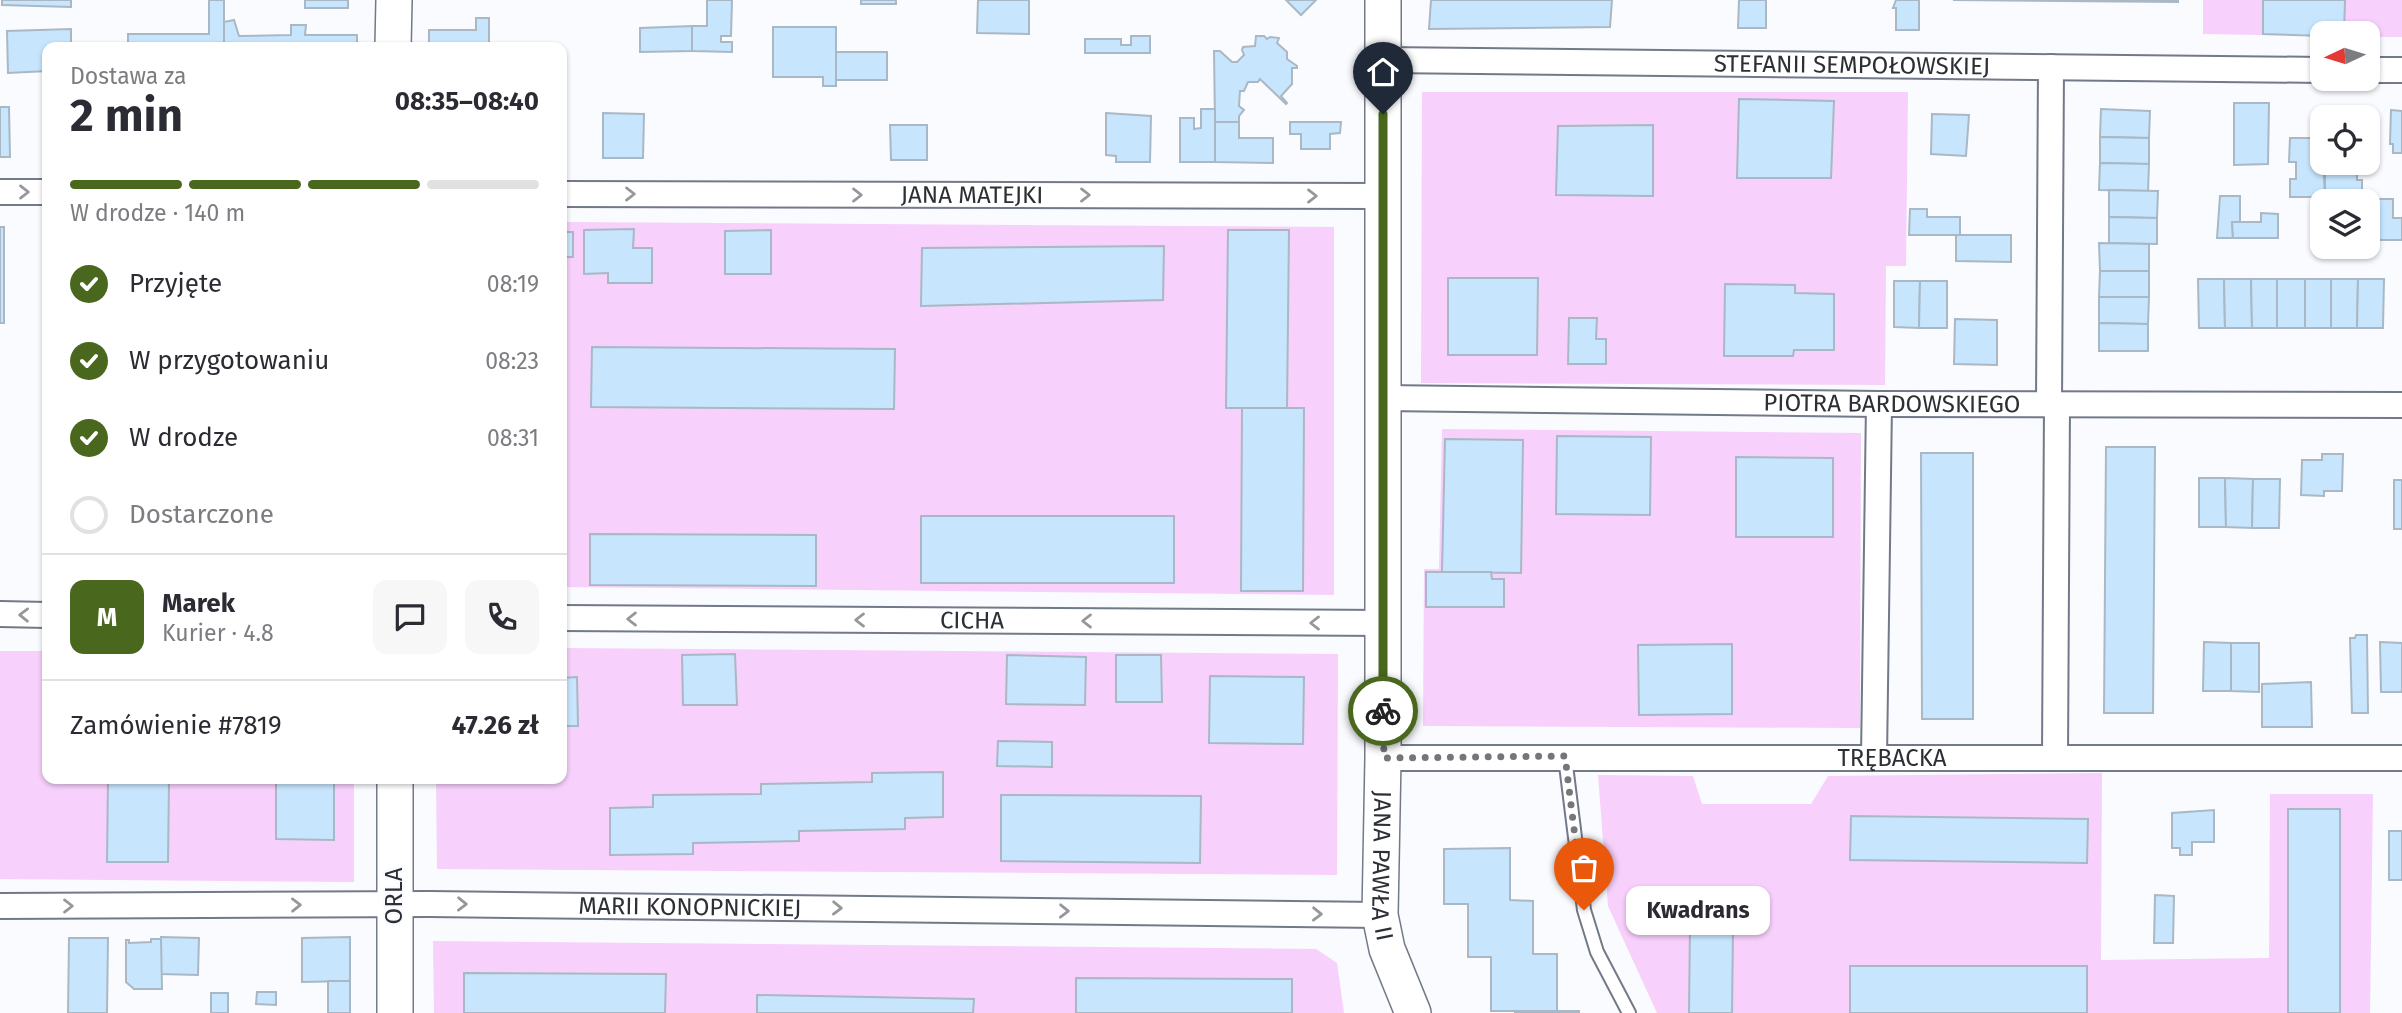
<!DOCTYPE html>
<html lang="pl">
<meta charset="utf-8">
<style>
:root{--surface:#fff;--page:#f7f7f7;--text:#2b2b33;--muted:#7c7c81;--line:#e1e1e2;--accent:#49681e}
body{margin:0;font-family:"Fira Sans",sans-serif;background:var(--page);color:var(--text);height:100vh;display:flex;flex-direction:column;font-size:26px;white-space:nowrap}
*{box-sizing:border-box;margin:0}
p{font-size:23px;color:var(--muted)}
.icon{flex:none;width:38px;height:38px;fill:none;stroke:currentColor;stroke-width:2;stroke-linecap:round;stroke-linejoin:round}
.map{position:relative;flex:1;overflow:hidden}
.details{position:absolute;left:42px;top:42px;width:525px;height:742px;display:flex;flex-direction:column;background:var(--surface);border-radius:14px;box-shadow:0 2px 5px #0004}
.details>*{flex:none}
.needle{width:46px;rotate:266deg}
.tools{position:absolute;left:2310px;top:21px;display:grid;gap:14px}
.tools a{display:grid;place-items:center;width:70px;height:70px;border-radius:14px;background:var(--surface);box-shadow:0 2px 5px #0004;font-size:35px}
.pin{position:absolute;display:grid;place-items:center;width:60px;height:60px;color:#fff;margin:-72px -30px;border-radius:50% 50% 50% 0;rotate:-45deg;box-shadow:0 0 7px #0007}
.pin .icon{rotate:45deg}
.courier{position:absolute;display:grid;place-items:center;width:70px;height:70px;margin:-35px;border:5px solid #49681e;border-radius:50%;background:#fff;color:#222;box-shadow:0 2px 9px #0007}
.bubble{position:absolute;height:49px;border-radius:14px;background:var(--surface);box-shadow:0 2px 5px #0004;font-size:23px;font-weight:700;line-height:49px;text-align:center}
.overview em{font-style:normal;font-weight:700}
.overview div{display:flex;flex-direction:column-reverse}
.overview{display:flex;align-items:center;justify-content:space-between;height:119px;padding:0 28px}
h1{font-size:46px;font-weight:700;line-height:52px}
.bar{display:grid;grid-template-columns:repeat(4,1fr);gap:10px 7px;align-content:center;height:84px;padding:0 28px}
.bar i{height:9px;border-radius:5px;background:var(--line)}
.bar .selected{background:var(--accent)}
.bar p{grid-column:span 4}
.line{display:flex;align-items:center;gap:18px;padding:0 28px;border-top:2px solid var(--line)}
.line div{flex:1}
.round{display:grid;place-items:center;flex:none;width:74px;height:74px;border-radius:14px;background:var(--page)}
ol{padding:0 28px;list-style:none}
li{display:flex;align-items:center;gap:21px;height:77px}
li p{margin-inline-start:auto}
li .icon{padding:7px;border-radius:50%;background:var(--accent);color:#fff;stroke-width:4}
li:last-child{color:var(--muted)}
li i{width:38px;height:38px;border:4px solid var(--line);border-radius:50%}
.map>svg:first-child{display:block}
</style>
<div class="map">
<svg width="2402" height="1013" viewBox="0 0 2402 1013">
<rect width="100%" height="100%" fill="#f9fbfe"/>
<g fill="#f7d0fc">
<path d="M2203,0h199v37h-34v-4h-46v3l-119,-2z"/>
<path d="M1422,92h486l-2,174h-20l-1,119 -464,-2z"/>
<path d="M562,222l772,5v368l-772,-8z"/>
<path d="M1442,429l419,4 -1,295 -437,-2 1,-157h15z"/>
<path d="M562,648l776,6 -1,221 -900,-6 -1,-90h126z"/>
<path d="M0,651h47v128h307v103l-354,-3z"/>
<path d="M2102,773l-1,187 168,-2 1,-164h103l-3,219h-713l-49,-107 -10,-131 95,1 9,28h109l17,-28z"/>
<path d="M433,941l883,8 21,14 7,50h-910z"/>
</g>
<g fill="#c7e6fe" stroke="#a9b8c4" stroke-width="2">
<path d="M2,0h69v7l-69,-2z"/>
<path d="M209,0h15v47h-96v-13h81z"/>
<rect x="305" y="0" width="43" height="8"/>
<path d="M707,0h25l-1,36h-10v6h11v10l-40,-1v-25h15z"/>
<rect x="861" y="0" width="35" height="4"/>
<path d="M978,0h51v34l-52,-1z"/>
<path d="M1286,0h30l-15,15z"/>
<path d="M1431,0h181l-2,27 -181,2z"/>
<path d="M1739,0h27v28h-28z"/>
<path d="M1896,0h23v30h-23v-22h-3z"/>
<path d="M1953,0h225v2z"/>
<path d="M2263,0h82l-1,33h-22v3l-59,-2z"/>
<path d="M476,18h13v29h-60v-17h47z"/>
<path d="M234,20l5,16 52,-1v-10h15l-1,10h52v12h-133v-25z"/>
<path d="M692,26v25l-52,1v-24z"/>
<path d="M773,27h63v59h-13v-9h-50z"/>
<path d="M71,29v18h-24v24l-39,2 -1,-42z"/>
<path d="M1131,36h19v17h-65v-14h36v6h10z"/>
<path d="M1256,36h8l3,3 3,-2 9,1 -2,5 10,9v7l10,7v2h-5v16l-11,12 6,7 -1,1 -26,-25 -2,3h-10l-4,9h-4l-1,15 5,4 -5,6v6h-24l-1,-71h6l12,11h5l7,-7 -2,-5 1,-3 12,-1z"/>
<rect x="836" y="52" width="51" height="28"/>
<path d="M1739,99l95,2 -3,77h-94z"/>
<path d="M2234,103h35l-1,61 -34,1z"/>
<path d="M0,107h9l1,50h-10z"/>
<path d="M1201,109h14v53h-35v-44h14v11l7,-1z"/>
<path d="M2101,109l49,2 -1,27 -49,-1z"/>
<path d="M2391,110l11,1v42h-9v-9h-3z"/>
<path d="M603,113l41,1 -1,44h-40z"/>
<path d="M1106,113l45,3 -1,46h-34v-6l-10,-1z"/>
<path d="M1932,114l37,1 -3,41 -35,-2z"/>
<path d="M1215,122h24v16h34v25l-58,-1z"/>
<path d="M1290,122h51l-1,11 -10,1v15h-29v-15h-11z"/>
<path d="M890,125h37v35h-36z"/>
<path d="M1653,125v71l-97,-1 2,-69z"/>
<path d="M2100,137l49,1v26l-49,-1z"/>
<path d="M2290,138h32l3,59h-35v-18h6v-17h-7z"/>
<path d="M2100,163l49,1 -1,27 -49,-1z"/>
<path d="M2325,163h38h-6v17h5v17h-37z"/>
<path d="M2109,190l49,1 -1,27 -48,-1z"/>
<path d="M2220,196h20v26h-8l1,16h-16z"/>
<path d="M2372,199h21v19h9v22h-31z"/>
<path d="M1910,209h17v8h33v18h-51z"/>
<path d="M2261,213l17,1v24h-45l-1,-16h29z"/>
<path d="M2109,217l48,1v26l-48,-1z"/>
<rect x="0" y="227" width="4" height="96"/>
<path d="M634,229l-1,19h19v35h-44v-10l-24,1v-44z"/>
<path d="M771,230v44h-46v-43z"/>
<path d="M1228,230h61l-2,178h-61z"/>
<rect x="562" y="232" width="11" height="25"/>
<path d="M1956,235h55v27l-55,-1z"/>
<path d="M2099,243l50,1v27h-49z"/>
<path d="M1164,246l-1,54 -242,6 1,-58z"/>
<path d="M2100,271h49v26h-50z"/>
<path d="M1448,278h90l-1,77h-89z"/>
<path d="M2198,279h26l1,49h-26z"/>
<path d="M2224,279h27l1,49h-27z"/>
<path d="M2251,279h26v49h-25z"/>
<rect x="2277" y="279" width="28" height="49"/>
<rect x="2305" y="279" width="26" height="49"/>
<path d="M2331,279h27l-1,49h-26z"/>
<path d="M2358,279h26l-1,49h-26z"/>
<path d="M1894,281h26l-1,47 -25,-1z"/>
<path d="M1920,281h27v47h-28z"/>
<path d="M1725,284l70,1v8l39,1v56h-40l-1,6h-69z"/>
<path d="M2099,297h50l-1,27 -49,-1z"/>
<path d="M1569,318h28l-1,21h10v25h-38z"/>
<path d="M1955,319l42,1v45l-43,-1z"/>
<path d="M2099,323l49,1v27h-49z"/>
<path d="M592,347l303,2 -1,60 -303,-2z"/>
<path d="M1242,408h62l-1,183h-62z"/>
<path d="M1557,436l94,1 -1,78 -94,-1z"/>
<path d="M1445,439l78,1 -2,133 -79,-1z"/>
<path d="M2106,447h49l-2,266h-49z"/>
<path d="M1921,453h52v266h-51z"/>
<path d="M2322,454h21l-1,37h-18v5l-23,-1 1,-35h20z"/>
<path d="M1736,457l97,1v79h-97z"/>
<path d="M2199,478h26l1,49h-27z"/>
<path d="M2225,478l28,1 -1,49 -26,-1z"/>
<path d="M2253,479h27l-1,49h-27z"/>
<rect x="2394" y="480" width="8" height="49"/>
<rect x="921" y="516" width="253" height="67"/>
<path d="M590,534l226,1v51l-226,-1z"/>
<path d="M1426,572h65l1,7h12v28h-78z"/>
<path d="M2356,635h11l1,78h-16l-2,-75h5z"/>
<path d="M2204,642l27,1v48h-28z"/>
<path d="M2380,642l22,1v49h-21z"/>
<path d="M2231,643h28v49l-28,-1z"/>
<path d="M1732,644v70l-93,1 -1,-70z"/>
<path d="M735,654l2,51h-54l-1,-50z"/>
<path d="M1007,655l79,2 -1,48 -79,-1z"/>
<path d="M1116,655h45l1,47h-46z"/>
<path d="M1210,676l94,1 -1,67 -94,-1z"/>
<path d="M577,677l1,49h-16v-48z"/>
<path d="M2311,682l1,45h-50v-43z"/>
<path d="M998,741l54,1v25l-55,-1z"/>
<path d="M943,772v45l-38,1v11l-106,2v10l-106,2v11l-83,1v-47l43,-1v-12l108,-1v-10l111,-2v-9z"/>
<path d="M108,779h61l-1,83h-61z"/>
<path d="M276,779h58v61l-58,-1z"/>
<path d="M1001,795l200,1 -1,67 -199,-2z"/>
<rect x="2288" y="809" width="52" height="204"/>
<path d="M2214,810v32h-22v13h-12v-7h-8v-35z"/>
<path d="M1851,816l237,3 -1,44 -237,-3z"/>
<rect x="2389" y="831" width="13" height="49"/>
<path d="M1510,848v52l23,1v53h24v57h-66v-54h-23v-53h-24v-55z"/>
<path d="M2155,895l19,1 -1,47h-19z"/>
<path d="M1690,926h43l-1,87h-43z"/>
<path d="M161,937l38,1 -1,37 -37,-1z"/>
<path d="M350,937v44l-48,1v-44z"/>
<path d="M69,938h39l-1,75h-39z"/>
<path d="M151,939h10l1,50h-28l-8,-7v-42h3v3l22,-1z"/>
<rect x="1850" y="966" width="237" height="47"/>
<path d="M464,973l202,1 -1,39h-201z"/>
<path d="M1076,978l216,1v34h-216z"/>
<rect x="328" y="981" width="22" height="32"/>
<path d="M257,992h19v13l-20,-1z"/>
<rect x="211" y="993" width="17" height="20"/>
<path d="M757,995l217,4 -1,14h-216z"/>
<rect x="1515" y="1011" width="64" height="2"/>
</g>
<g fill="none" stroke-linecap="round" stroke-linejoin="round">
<g stroke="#727988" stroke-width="16">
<path id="lane" d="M1565,757l19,153 13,42 32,61"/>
</g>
<g stroke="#727988" stroke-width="28">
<g id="street">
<path id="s1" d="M1383,60l939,10"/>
<path d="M2368,70h34"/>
<path d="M0,192h47"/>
<path id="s2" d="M562,194l821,2"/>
<path id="s3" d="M1383,398l496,6 523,1"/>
<path d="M2049,403l2,-336"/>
<path d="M0,614l47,1"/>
<path id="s4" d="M562,618l821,5"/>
<path id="s5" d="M1383,758h1019"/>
<path d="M1874,758l5,-354"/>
<path d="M2055,758l2,-354"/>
<path id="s6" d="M0,906l429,-2 951,11"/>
</g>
</g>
<g stroke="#727988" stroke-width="38">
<g id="secondary">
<path id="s7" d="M1383,0v758l-3,157 7,34 26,64"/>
<path d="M393,47l1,-47"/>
<path d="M395,1013v-234"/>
</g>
</g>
<use href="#lane" stroke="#fff" stroke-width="12"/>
<use href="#street" stroke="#fff" stroke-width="24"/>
<use href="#secondary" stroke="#fff" stroke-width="35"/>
</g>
<defs><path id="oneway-chevron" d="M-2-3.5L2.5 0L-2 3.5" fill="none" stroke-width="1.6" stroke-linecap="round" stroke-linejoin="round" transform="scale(1.75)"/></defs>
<g stroke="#96979a">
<use href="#oneway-chevron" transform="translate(24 192)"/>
<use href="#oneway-chevron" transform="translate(630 194)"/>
<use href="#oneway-chevron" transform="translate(857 195)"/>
<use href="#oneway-chevron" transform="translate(1085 195)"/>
<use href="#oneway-chevron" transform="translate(1312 196)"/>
<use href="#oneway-chevron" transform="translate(24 615) rotate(-179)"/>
<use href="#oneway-chevron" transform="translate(632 619) rotate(-180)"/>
<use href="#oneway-chevron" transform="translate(860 620) rotate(-180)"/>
<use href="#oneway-chevron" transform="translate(1087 621) rotate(-180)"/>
<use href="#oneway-chevron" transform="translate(1315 623) rotate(-180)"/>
<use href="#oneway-chevron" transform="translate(462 904) rotate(1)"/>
<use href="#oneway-chevron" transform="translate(296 905) rotate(-1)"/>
<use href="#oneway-chevron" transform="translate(68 906)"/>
<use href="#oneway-chevron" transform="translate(837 908) rotate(1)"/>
<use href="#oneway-chevron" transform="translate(1064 911) rotate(1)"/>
<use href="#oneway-chevron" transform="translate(1317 914) rotate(1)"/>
</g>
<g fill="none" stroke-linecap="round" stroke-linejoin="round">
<path stroke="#74767b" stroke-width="7" stroke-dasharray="0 12.6" d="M1383,711l1,47 181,-2 19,154"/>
<path stroke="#49681e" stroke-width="9" d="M1383,114v597"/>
</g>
<g text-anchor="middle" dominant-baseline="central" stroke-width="5" stroke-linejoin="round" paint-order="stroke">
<g font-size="24" fill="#2c2f35" stroke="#f9fbfe">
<text stroke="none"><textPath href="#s1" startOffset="469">STEFANII SEMPOŁOWSKIEJ</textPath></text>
<text stroke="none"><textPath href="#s2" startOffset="410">JANA MATEJKI</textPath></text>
<text stroke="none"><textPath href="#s3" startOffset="509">PIOTRA BARDOWSKIEGO</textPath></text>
<text stroke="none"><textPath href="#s4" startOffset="410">CICHA</textPath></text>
<text stroke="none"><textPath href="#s5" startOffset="509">TRĘBACKA</textPath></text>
<text stroke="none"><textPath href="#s7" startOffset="866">JANA PAWŁA II</textPath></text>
<text transform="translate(394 896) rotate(-90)">ORLA</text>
<text stroke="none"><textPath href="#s6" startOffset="690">MARII KONOPNICKIEJ</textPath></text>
</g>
</g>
</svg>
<div class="tools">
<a><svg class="needle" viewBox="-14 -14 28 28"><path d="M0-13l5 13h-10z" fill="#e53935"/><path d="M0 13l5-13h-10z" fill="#7c7c81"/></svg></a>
<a><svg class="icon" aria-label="locate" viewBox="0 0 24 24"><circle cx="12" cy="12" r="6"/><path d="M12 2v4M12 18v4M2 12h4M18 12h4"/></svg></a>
<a><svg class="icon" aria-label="layers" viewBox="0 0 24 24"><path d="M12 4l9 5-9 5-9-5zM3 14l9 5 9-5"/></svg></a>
</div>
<div class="pin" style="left:1584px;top:910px;background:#ea580c"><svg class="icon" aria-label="bag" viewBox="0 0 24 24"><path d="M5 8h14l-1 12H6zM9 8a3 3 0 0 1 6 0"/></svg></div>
<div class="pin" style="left:1383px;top:114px;background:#1f2937"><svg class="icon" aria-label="home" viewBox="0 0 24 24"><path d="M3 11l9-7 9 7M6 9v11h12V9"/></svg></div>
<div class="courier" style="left:1383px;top:711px"><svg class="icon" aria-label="bike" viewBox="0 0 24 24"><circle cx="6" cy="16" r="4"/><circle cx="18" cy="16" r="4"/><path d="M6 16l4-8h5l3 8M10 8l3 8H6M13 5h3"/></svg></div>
<div class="bubble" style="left:1626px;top:886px;width:144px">Kwadrans</div>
<section class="details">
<div class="overview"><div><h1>2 min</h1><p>Dostawa za</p></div><em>08:35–08:40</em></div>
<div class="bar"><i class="selected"></i><i class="selected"></i><i class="selected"></i><i></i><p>W drodze · 140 m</p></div>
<ol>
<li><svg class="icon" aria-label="check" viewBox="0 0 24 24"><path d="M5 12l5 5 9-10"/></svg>Przyjęte<p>08:19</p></li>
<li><svg class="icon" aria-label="check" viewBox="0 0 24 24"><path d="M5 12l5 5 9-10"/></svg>W przygotowaniu<p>08:23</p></li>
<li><svg class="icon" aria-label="check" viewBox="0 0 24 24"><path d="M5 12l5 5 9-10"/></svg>W drodze<p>08:31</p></li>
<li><i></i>Dostarczone</li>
</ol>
<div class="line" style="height:126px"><b class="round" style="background:var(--accent);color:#fff">M</b><div><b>Marek</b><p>Kurier · 4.8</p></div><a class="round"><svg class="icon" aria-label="chat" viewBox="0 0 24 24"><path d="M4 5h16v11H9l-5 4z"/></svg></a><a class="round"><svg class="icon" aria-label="phone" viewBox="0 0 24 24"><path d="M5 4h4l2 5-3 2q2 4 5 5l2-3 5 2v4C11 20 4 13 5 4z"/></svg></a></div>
<div class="line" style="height:91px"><div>Zamówienie #7819</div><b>47.26 zł</b></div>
</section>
</div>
